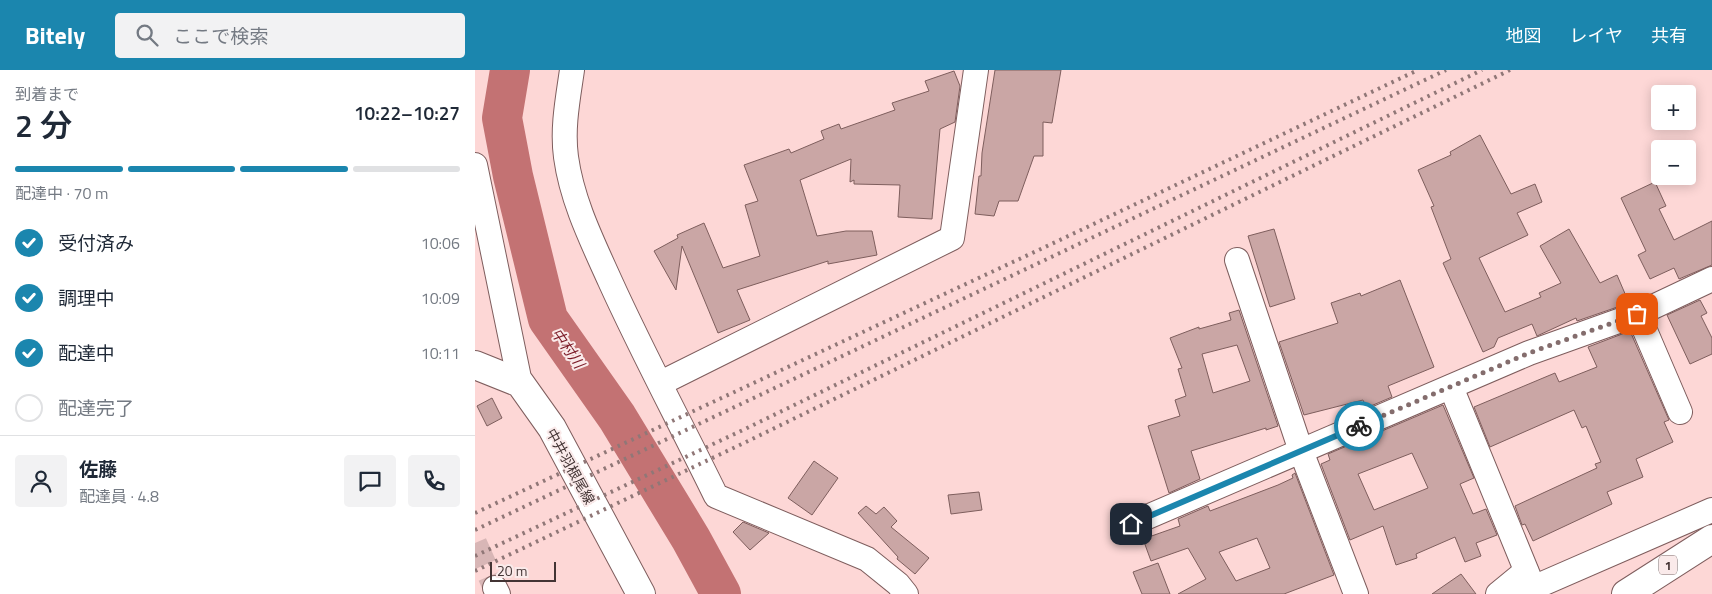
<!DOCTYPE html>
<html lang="ja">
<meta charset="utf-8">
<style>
:root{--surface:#fff;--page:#f2f2f3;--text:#1f2937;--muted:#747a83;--line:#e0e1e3;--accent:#1b86ae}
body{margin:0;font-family:"Titillium Web","Noto Sans JP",sans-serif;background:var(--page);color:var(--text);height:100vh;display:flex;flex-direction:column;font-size:19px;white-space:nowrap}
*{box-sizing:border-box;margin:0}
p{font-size:16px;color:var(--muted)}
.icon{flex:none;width:28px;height:28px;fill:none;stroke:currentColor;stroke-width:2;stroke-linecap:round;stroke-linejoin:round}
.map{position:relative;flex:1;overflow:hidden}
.side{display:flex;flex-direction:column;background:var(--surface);width:475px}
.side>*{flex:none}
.controls{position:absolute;left:1176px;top:15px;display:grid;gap:10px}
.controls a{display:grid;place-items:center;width:45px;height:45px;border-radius:5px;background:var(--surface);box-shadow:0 2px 12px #0003;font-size:25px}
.scale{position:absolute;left:15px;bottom:12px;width:66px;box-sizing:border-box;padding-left:5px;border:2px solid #433434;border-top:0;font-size:14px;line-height:18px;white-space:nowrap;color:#433434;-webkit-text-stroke:4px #faeaea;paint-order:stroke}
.pin{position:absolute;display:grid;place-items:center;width:42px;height:42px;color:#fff;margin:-21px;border-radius:10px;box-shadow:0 2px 8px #0006}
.courier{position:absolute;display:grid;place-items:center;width:50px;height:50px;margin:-25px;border:4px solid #1b86ae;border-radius:50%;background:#fff;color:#222;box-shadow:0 1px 6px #0007}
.overview em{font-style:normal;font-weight:600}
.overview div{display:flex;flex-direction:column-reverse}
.overview{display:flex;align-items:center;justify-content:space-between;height:85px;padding:0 15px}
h1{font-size:32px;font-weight:600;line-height:38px}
.bar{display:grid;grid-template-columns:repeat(4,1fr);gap:8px 5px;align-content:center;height:60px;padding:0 15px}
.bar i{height:6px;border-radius:4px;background:var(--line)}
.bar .on{background:var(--accent)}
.bar p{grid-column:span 4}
.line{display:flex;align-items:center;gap:12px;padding:0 15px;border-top:1px solid var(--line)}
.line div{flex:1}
.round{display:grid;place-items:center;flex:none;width:52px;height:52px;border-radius:5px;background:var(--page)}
ol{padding:0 15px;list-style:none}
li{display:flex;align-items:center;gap:15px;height:55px}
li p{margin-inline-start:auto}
li .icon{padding:5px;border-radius:50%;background:var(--accent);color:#fff;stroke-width:4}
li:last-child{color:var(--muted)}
li i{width:28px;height:28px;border:2px solid var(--line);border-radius:50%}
header{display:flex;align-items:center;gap:30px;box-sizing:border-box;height:70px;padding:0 25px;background:var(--accent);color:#fff}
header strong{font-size:24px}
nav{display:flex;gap:28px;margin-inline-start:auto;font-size:18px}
.search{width:350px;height:45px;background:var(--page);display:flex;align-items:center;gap:12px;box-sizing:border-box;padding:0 18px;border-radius:5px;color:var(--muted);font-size:19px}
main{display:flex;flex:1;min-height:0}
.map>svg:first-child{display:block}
</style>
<header>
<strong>Bitely</strong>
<div class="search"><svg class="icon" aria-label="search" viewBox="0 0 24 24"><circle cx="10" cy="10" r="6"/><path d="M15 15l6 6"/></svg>ここで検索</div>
<nav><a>地図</a><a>レイヤ</a><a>共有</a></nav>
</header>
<main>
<section class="side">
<div class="overview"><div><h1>2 分</h1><p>到着まで</p></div><em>10:22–10:27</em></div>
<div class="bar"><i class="on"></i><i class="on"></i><i class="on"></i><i></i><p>配達中 · 70 m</p></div>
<ol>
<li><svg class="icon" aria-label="check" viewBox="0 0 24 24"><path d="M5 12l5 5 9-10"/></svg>受付済み<p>10:06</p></li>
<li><svg class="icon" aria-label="check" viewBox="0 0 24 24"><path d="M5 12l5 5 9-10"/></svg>調理中<p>10:09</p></li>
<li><svg class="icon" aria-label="check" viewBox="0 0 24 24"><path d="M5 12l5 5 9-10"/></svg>配達中<p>10:11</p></li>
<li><i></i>配達完了</li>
</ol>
<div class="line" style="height:90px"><a class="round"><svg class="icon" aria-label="person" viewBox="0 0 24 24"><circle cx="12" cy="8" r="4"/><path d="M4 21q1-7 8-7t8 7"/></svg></a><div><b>佐藤</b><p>配達員 · 4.8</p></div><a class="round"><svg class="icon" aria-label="chat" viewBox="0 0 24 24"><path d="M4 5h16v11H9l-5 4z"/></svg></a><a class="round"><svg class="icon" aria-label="phone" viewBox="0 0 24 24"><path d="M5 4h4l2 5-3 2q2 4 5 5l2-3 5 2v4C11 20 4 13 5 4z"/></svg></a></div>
</section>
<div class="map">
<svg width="1237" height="524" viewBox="0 0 1237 524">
<rect width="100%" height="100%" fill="#fdd7d6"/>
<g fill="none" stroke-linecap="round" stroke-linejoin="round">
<path stroke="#c37273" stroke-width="40" d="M35,0l-8,48 11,58 35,143 69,98 74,122 30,55"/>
</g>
<g fill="#caa6a5" stroke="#7e5e5d" fill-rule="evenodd">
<path d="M520,0h66l-9,53 -9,-1v34h-9l-16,45h-19l-5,15 -19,-2 4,-38h2l1,-23z"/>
<path d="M479,1l6,15 -5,36 -15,7 -8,90 -34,-2 2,-32 -46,-1v-4l-4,2 1,-23 -51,21 17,56 29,-5h26l5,24 -49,9v-3l-91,29 13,30 -32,13 -36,-87 -6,44 -22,-39 24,-13 -1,-3 27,-12 19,45 37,-12 -15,-51 13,-4 -14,-36 45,-16 2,4 33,-14 -3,-8 18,-7 2,5 54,-19 -3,-7 37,-12 -4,-10z"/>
<path d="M1005,65l31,59 24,-10 7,18 -25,11 11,22 -49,23 26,54 36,-15 -2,-4 22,-10 -21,-37 29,-17 31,54 17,-8 12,28 -52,18 -1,-3 -39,18 -5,-12 -34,14 -4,9 -11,5 -40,-89 8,-4 -20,-52 3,-1 -16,-36 33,-15 -1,-3z"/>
<path d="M1180,112l11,24 -7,3 15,31 38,-19v44l-33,14 -5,-11 -24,11 -12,-24 8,-4 -25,-53z"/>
<path d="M799,159l21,70 -25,8 -22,-71z"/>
<path d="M925,210l34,87 -46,19 4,11 -26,11 -3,-8 -59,15 -25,-73 59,-19 -7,-20 29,-10 1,3z"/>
<path d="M1225,230l7,13 -6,3 11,22v16l-22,10 -23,-49z"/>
<path d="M764,240l39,116 -12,4v-2l-75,23 9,28 -31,14 -21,-67 32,-10 -5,-16 11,-4 -8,-27 4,-1 -12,-30 29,-11v2l32,-9 -2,-7zM762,275l13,36 -37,12 -11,-39z"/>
<path d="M1155,261l39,89 -5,2 9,20 -37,17 7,18 -36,15 5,12 -79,37 -8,-17 -3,1 -7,-19 82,-38 -2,-4 6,-2 -15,-36 -4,2 -8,-18 -84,37 -16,-40 81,-34 4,9 38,-15 -9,-20z"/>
<path d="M17,328l10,20 -15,8 -10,-20z"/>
<path d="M968,335l31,73 -14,6 13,30 13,-5 11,26 -21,8 5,13 -16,6 -10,-25 -39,17 1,4 -21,7 -13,-39 -33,14 -29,-76 9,-4 -2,-6zM937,383l16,35 -54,22 -16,-36z"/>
<path d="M339,391l24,17 -26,37 -24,-17z"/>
<path d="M820,403l39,102 -50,19h-106l28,-15 -18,-31 -37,13 -8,-22 37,-13 -2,-7 30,-13 2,5 68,-26 15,-7 -1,-3zM782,468l13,30 -34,13 -17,-29z"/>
<path d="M504,422l3,18 -31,4 -3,-19z"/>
<path d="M391,436l10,8 8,-7 13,14 -6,6 38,31 -14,16 -18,-15 1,-2 -40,-44z"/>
<path d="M268,452l26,11 -19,17 -17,-18z"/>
<path d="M683,493l12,31h-28l-9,-22z"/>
<path d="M986,504l15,20h-44z"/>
</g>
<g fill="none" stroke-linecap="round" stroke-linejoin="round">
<path stroke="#d8b6b6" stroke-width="24" stroke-dasharray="24 12" stroke-linecap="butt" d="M0,473l20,45"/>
<g stroke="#7e5d5d" stroke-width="26">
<g id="minor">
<path d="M97,0c-4,28 -10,58 -6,87 6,44 26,84 44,124 33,73 71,143 106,215l151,63 31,25 8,10"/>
<path d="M0,95l45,218"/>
<path d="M762,190l64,191 55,143"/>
<path d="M1163,244l42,98"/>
<path d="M186,313l291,-145 24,-168"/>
<path d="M976,317l82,200"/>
<path d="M656,454l398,-171 109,-39 74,-35"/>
<path d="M20,518l3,6"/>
<path d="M1023,524l28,-23"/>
<path d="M1044,524l193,-84"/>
</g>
</g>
<g stroke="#7e5d5d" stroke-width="30">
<path id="major" d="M0,295l45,18 32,45 89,166"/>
</g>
<g stroke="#7e5d5d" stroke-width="30">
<path id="highway" d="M1151,524l86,-55"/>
</g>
<use href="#minor" stroke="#fff" stroke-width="24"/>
<use href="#major" stroke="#fff" stroke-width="28"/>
<use href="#highway" stroke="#fff" stroke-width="28"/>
<g stroke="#907777" stroke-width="4" stroke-dasharray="2.5 5" stroke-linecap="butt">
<path d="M0,443l568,-265 375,-178"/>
<path d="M0,460l971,-460"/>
<path d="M0,486l268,-126 739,-360"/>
<path d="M0,501l271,-129 764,-372"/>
</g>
</g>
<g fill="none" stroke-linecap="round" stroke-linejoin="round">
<path stroke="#846d6d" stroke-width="5" stroke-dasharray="0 9" d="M884,356l170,-73 108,-39"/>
<path stroke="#1b86ae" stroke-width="6" d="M656,454l228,-98"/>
</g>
<g text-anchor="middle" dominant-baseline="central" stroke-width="4" stroke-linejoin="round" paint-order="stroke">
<rect fill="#faeaea" stroke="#7a6b6b" stroke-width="1" x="1184" y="485.5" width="18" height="19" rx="4"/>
<g font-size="12" font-weight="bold" fill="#433434">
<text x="1193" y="495">1</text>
</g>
<g font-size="14" fill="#433434" stroke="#faeaea">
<text transform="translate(96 396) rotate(61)">中井羽根尾線</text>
</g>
<g font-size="15" font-style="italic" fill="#7a1825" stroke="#faeaea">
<text transform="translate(93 278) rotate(55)">中村川</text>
</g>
</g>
</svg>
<div class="controls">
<a>+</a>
<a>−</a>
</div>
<div class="scale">20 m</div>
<div class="pin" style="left:1162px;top:244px;background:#ea580c"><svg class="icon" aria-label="bag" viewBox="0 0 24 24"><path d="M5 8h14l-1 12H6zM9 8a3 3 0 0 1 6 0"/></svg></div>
<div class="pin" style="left:656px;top:454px;background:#1f2937"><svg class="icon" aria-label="home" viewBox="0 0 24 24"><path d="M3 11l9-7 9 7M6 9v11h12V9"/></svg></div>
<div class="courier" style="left:884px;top:356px"><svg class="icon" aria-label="bike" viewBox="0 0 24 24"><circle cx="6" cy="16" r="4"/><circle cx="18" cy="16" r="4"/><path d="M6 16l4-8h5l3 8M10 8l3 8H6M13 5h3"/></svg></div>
</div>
</main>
